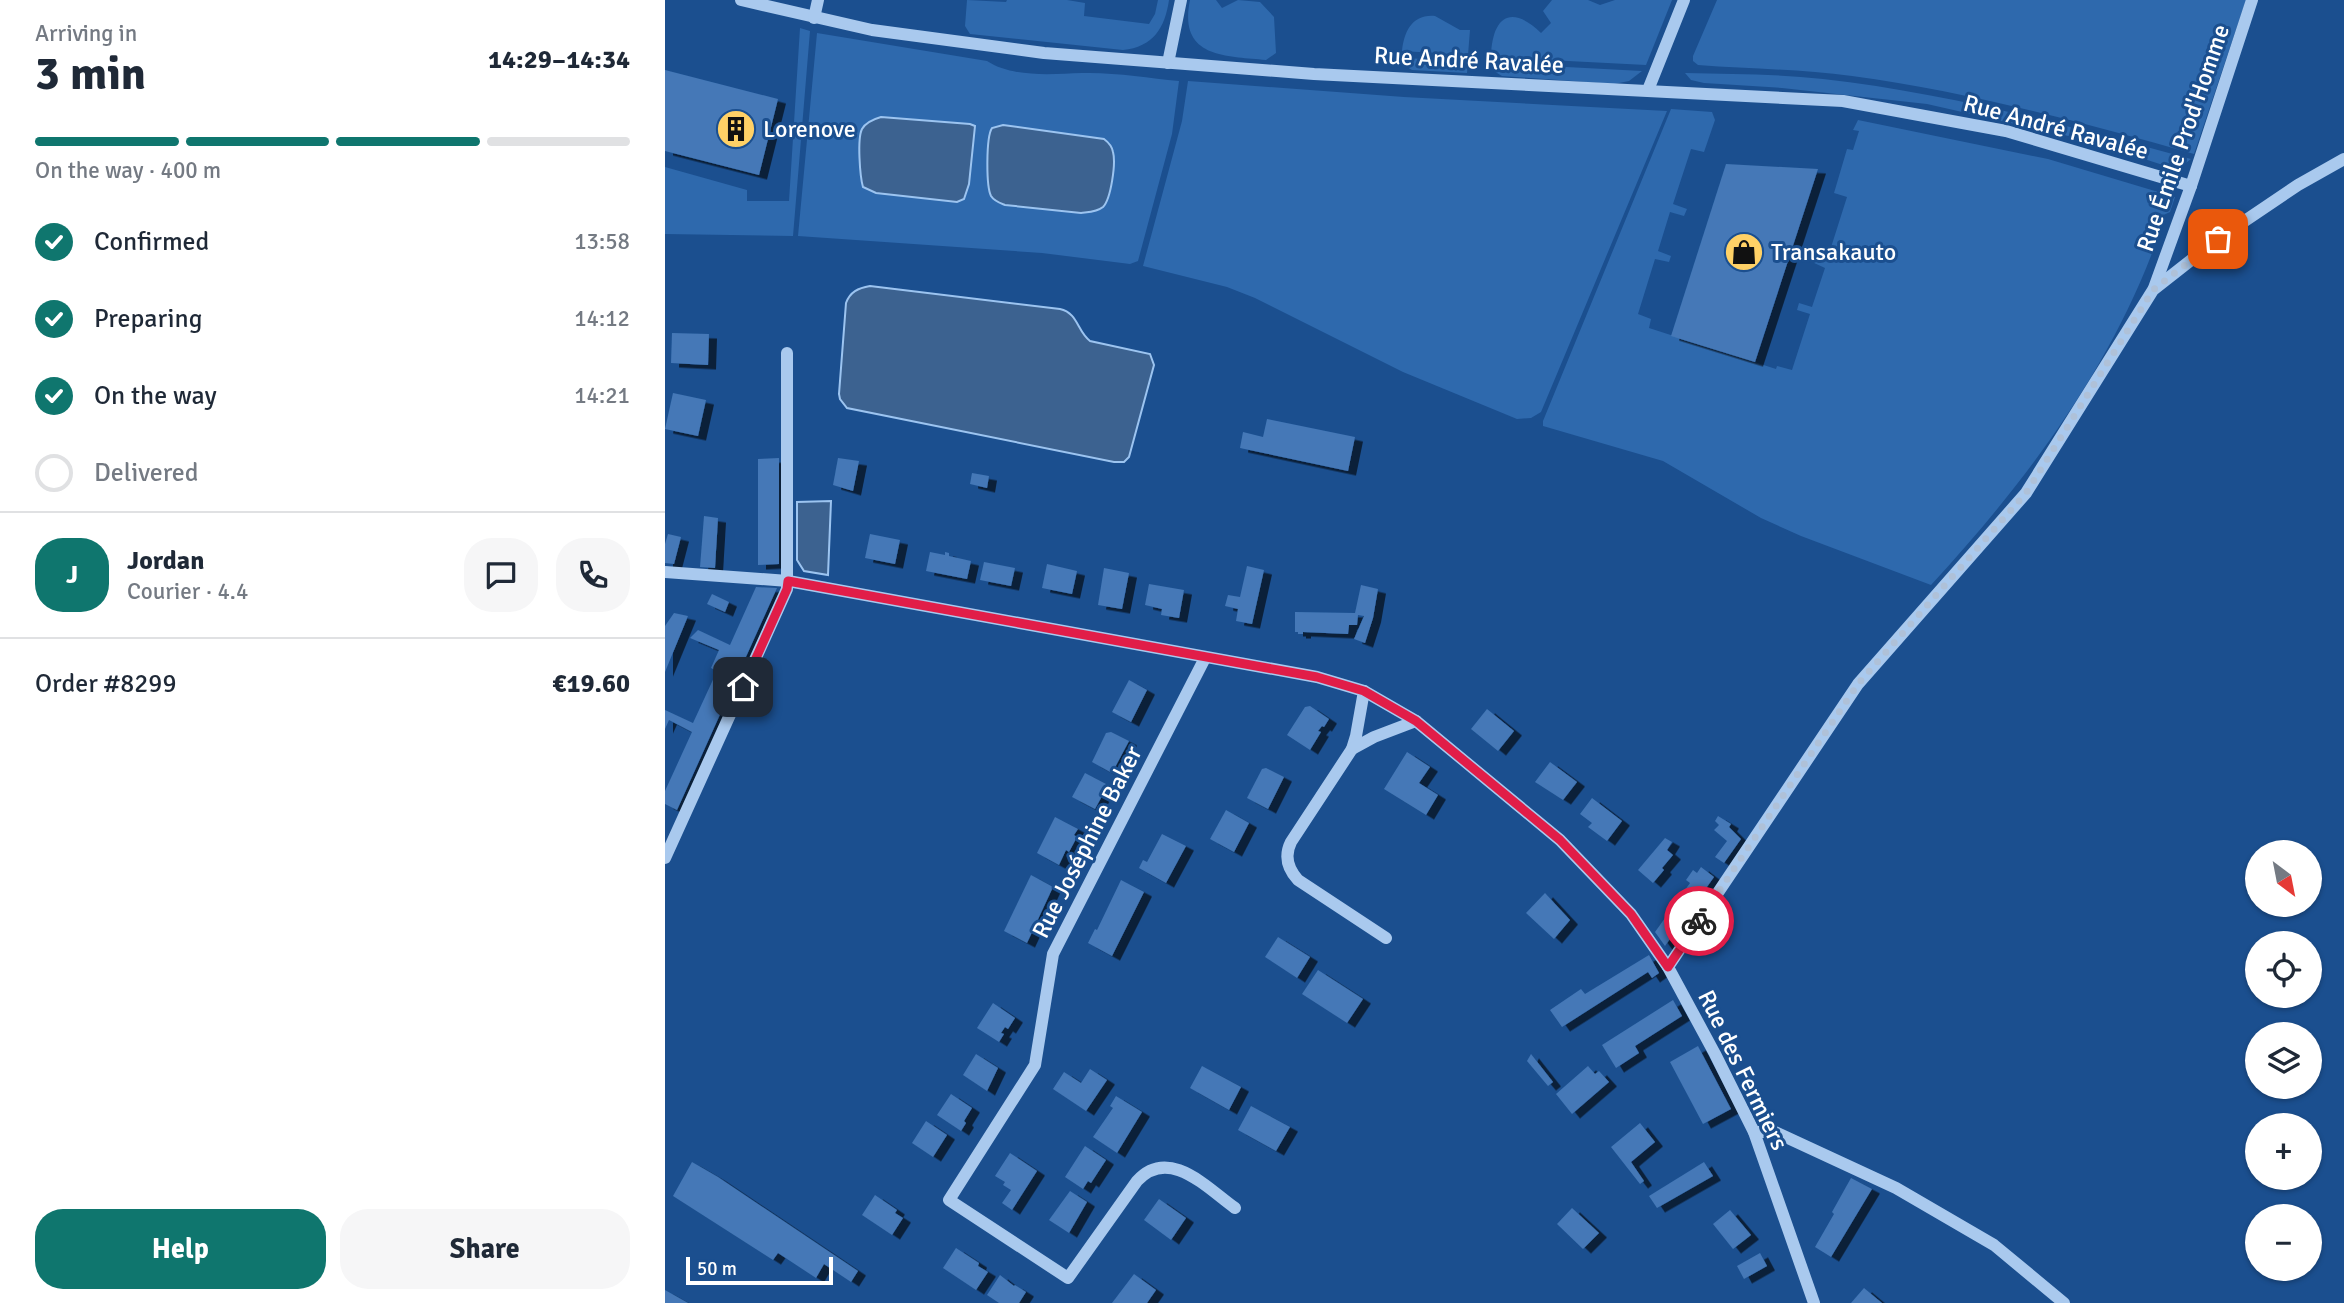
<!DOCTYPE html>
<meta charset="utf-8">
<style>
:root{--surface:#fff;--page:#f6f6f7;--text:#1f2937;--muted:#747a83;--line:#e0e1e3;--accent:#0f766e}
body{margin:0;font-family:Signika,sans-serif;background:var(--page);color:var(--text);height:100vh;display:flex;flex-direction:column;font-size:26px;white-space:nowrap}
*{box-sizing:border-box;margin:0}
p{font-size:23px;color:var(--muted)}
.icon{flex:none;width:38px;height:38px;fill:none;stroke:currentColor;stroke-width:2;stroke-linecap:round;stroke-linejoin:round}
.map{position:relative;flex:1;overflow:hidden}
.sheet{display:flex;flex-direction:column;background:var(--surface);width:665px}
.sheet>*{flex:none}
.needle{width:46px;rotate:148deg}
.buttons{position:absolute;left:1580px;top:840px;display:grid;gap:14px}
.buttons a{display:grid;place-items:center;width:77px;height:77px;border-radius:50%;background:var(--surface);box-shadow:0 2px 5px #0004;font-size:35px}
.scale{position:absolute;left:21px;bottom:18px;width:147px;box-sizing:border-box;padding-left:7px;border:4px solid #fff;border-top:0;font-size:19px;line-height:24px;white-space:nowrap;color:#fff;-webkit-text-stroke:5px #1b4f8f;paint-order:stroke}
.pin{position:absolute;display:grid;place-items:center;width:60px;height:60px;color:#fff;margin:-30px;border-radius:14px;box-shadow:0 4px 10px #0006}
.courier{position:absolute;display:grid;place-items:center;width:70px;height:70px;margin:-35px;border:5px solid #e11d48;border-radius:50%;background:#fff;color:#222;box-shadow:0 2px 9px #0007}
.overview em{font-style:normal;font-weight:700}
.overview div{display:flex;flex-direction:column-reverse}
.overview{display:flex;align-items:center;justify-content:space-between;height:119px;padding:0 35px}
h1{font-size:46px;font-weight:700;line-height:52px}
.bar{display:grid;grid-template-columns:repeat(4,1fr);gap:10px 7px;align-content:center;height:84px;padding:0 35px}
.bar i{height:9px;border-radius:5px;background:var(--line)}
.bar .active{background:var(--accent)}
.bar p{grid-column:span 4}
.line{display:flex;align-items:center;gap:18px;padding:0 35px;border-top:2px solid var(--line)}
.line div{flex:1}
.round{display:grid;place-items:center;flex:none;width:74px;height:74px;border-radius:28px;background:var(--page)}
ol{padding:0 35px;list-style:none}
li{display:flex;align-items:center;gap:21px;height:77px}
li p{margin-inline-start:auto}
li .icon{padding:7px;border-radius:50%;background:var(--accent);color:#fff;stroke-width:4}
li:last-child{color:var(--muted)}
li i{width:38px;height:38px;border:4px solid var(--line);border-radius:50%}
.button{display:flex;gap:14px;margin-top:auto;padding:14px 35px}
.button a{flex:1;height:80px;border-radius:28px;background:var(--accent);color:#fff;font-size:28px;font-weight:700;line-height:80px;text-align:center}
.button a+a{background:var(--page);color:var(--text)}
main{display:flex;flex:1;min-height:0}
.map>svg:first-child{display:block}
</style>
<main>
<section class="sheet">
<div class="overview"><div><h1>3 min</h1><p>Arriving in</p></div><em>14:29–14:34</em></div>
<div class="bar"><i class="active"></i><i class="active"></i><i class="active"></i><i></i><p>On the way · 400 m</p></div>
<ol>
<li><svg class="icon" aria-label="check" viewBox="0 0 24 24"><path d="M5 12l5 5 9-10"/></svg>Confirmed<p>13:58</p></li>
<li><svg class="icon" aria-label="check" viewBox="0 0 24 24"><path d="M5 12l5 5 9-10"/></svg>Preparing<p>14:12</p></li>
<li><svg class="icon" aria-label="check" viewBox="0 0 24 24"><path d="M5 12l5 5 9-10"/></svg>On the way<p>14:21</p></li>
<li><i></i>Delivered</li>
</ol>
<div class="line" style="height:126px"><b class="round" style="background:var(--accent);color:#fff">J</b><div><b>Jordan</b><p>Courier · 4.4</p></div><a class="round"><svg class="icon" aria-label="chat" viewBox="0 0 24 24"><path d="M4 5h16v11H9l-5 4z"/></svg></a><a class="round"><svg class="icon" aria-label="phone" viewBox="0 0 24 24"><path d="M5 4h4l2 5-3 2q2 4 5 5l2-3 5 2v4C11 20 4 13 5 4z"/></svg></a></div>
<div class="line" style="height:91px"><div>Order #8299</div><b>€19.60</b></div>
<div class="button"><a>Help</a><a>Share</a></div>
</section>
<div class="map">
<svg width="1679" height="1303" viewBox="0 0 1679 1303">
<defs>
<filter id="shadow"><feDropShadow dx="8" dy="4.5" stdDeviation="0" flood-color="#0009"/></filter>
</defs>
<rect width="100%" height="100%" fill="#1b4f8f"/>
<g fill="#2e69ad">
<path d="M302,0l39,2 1,-2h60l18,3 -1,13 65,8 6,-10 3,-14h11c-4,28 -16,47 -46,50l-153,-16 -5,-8z"/>
<path d="M525,0h26l6,8 16,-8 22,2 14,15 2,36 -10,7c-41,-4 -88,-2 -76,-60z"/>
<path d="M887,0h36l12,5 15,-5h57l-26,65 -155,-8c1,-39 19,-54 50,-24l10,-10 -8,-12z"/>
<path d="M1052,0h529l-52,154c-113,-32 -225,-62 -342,-78 -52,-7 -103,-7 -154,-11l-5,-4v-5z"/>
<path d="M770,16l25,14h10l-2,25 -66,-4c2,-19 10,-37 33,-35z"/>
<path d="M135,28l10,3 -17,205 -128,-2v-67l82,23v11h42z"/>
<path d="M152,33l170,28c26,17 65,13 95,12 32,-1 66,5 97,8l-7,53 -34,127 -8,3 -88,-11 -244,-17z"/>
<path d="M737,58l66,3 -1,12 -55,-3 -5,-3z"/>
<path d="M825,63l152,8 -13,10 -15,3 -112,-8 -10,-6z"/>
<path d="M1020,73c46,1 92,1 138,6 125,14 247,47 368,80l-9,7 -10,2 -86,-28 -159,-36 -145,-16 -78,-5 -13,-3z"/>
<path d="M523,81l216,16 263,14 -126,301 -10,6 -14,1 -114,-47 -148,-74 -28,-11 -84,-21 39,-145z"/>
<path d="M1006,109l41,3 3,8 -11,32 -13,-3 -18,55 14,5 -3,7 -14,-4 -12,39 13,5 -2,6 -14,-3 -17,55 13,5 -2,9 127,41 1,-3 15,4 18,-56 -13,-4 2,-7 13,4 13,-39 -13,-6 1,-6 14,4 20,-63 -13,-4 13,-44 6,1 6,-19 -6,-1 5,-10 190,39 127,38 -5,15 -13,6 -4,11 5,8c-47,132 -133,246 -227,348l-130,-49 -40,-18 -98,-57 -120,-35v-5z"/>
</g>
<g fill="#3c6290" stroke="#9cc4f0" stroke-width="2">
<path d="M216,117l89,7 5,2 -6,58 -5,15 -7,3 -81,-9 -13,-6c-3,-10 -6,-48 -1,-58 4,-7 12,-10 19,-12z"/>
<path d="M338,125l101,14c4,3 8,7 9,13 3,11 -2,47 -10,55 -6,5 -14,5 -22,6l-76,-8c-5,-2 -11,-4 -14,-9 -5,-10 -5,-59 1,-68z"/>
<path d="M205,286l190,23c18,4 17,22 30,32l60,13 4,11 -25,92 -5,5h-10l-267,-54 -7,-9 -1,-5 7,-91c4,-11 12,-15 24,-17z"/>
<path d="M166,501l-3,74 -24,-4 -7,-11v-58z"/>
</g>
<g fill="#4478b7" filter="url(#shadow)">
<path d="M0,70l113,29 -19,76 -94,-24z"/>
<path d="M1061,164l92,5 -63,193 -84,-26z"/>
<path d="M7,333l37,1 -1,31 -37,-2z"/>
<path d="M8,393l33,7 -8,36 -33,-7z"/>
<path d="M602,419l88,18 -7,34 -108,-23 3,-16 20,5z"/>
<path d="M114,458v106l-21,1v-106z"/>
<path d="M173,458l21,3 -6,30 -20,-6z"/>
<path d="M307,473l17,3 -2,12 -17,-4z"/>
<path d="M39,516l14,2 -3,50 -15,-1z"/>
<path d="M3,534l13,3 -7,27 -9,-1v-19z"/>
<path d="M205,534l30,6 -5,24 -30,-6z"/>
<path d="M265,552l15,3v-3l4,1v3l22,5 -4,18 -41,-8z"/>
<path d="M319,562l31,6 -4,18 -31,-6z"/>
<path d="M382,564l30,7 -5,23 -30,-6z"/>
<path d="M582,566l17,4 -12,54 -16,-3 2,-12 -13,-3 3,-11 12,2z"/>
<path d="M439,568l25,5 -7,36 -24,-4z"/>
<path d="M484,584l35,6 -5,28 -18,-3 1,-6 -17,-4z"/>
<path d="M696,585l17,4 -5,29 -8,25 -11,-4 10,-23 -6,-1 -1,10h-8l-1,9 -45,-2v2h-5v-2h-3v-20l60,1z"/>
<path d="M91,587l21,1 -100,222 -12,-6v-13l27,-59 -23,-12 -4,9v-19l28,13 24,-52 -6,-3 8,-18 -29,-12 8,-8 32,15z"/>
<path d="M47,594l17,8 -4,10 -18,-8z"/>
<path d="M9,613l14,3 -23,56v-46z"/>
<path d="M464,680l18,10 -16,32 -19,-10z"/>
<path d="M645,706l19,13 -5,8 -2,-1 -4,5 3,1 -11,18 -23,-15 18,-28z"/>
<path d="M822,709l27,22 -16,20 -27,-22z"/>
<path d="M446,732l18,9 -17,32 -20,-11 14,-29z"/>
<path d="M742,752l23,15 -11,16 19,12 -12,20 -42,-26z"/>
<path d="M885,762l27,20 -14,18 -28,-18z"/>
<path d="M601,768l18,9 -16,32 -21,-11 15,-29z"/>
<path d="M420,773l23,12 -13,24 -23,-12z"/>
<path d="M927,798l30,23 -15,20 -19,-14 4,-4 -12,-9z"/>
<path d="M561,810l23,13 -15,29 -24,-13z"/>
<path d="M1053,816l13,8 -2,3 12,12 -17,24 -9,-6 12,-16 -13,-11 5,-5 -4,-4z"/>
<path d="M390,817l23,12 -4,6 3,2 -8,15 -3,-2 -7,15 -22,-12z"/>
<path d="M497,834l24,12 -20,37 -27,-15 4,-8 4,2z"/>
<path d="M1000,838l7,4 -5,8 6,5 -11,13 2,2 -11,13 -15,-13z"/>
<path d="M1036,867l13,10 -49,69 -10,-14 35,-49 -4,-3 7,-10 4,3z"/>
<path d="M366,875l22,12 -26,56 -23,-12z"/>
<path d="M456,880l23,12 -32,64 -24,-13 7,-14 2,1z"/>
<path d="M880,893l25,27 -16,19 -28,-26z"/>
<path d="M613,937l32,20 -13,21 -32,-21z"/>
<path d="M984,955l10,18 -7,5 -4,-6 -86,55 -12,-17 31,-21 4,5z"/>
<path d="M653,970l45,29 -16,24 -45,-29z"/>
<path d="M1008,1000l9,16 -47,30 4,7 -23,15 -14,-23z"/>
<path d="M328,1003l22,15 -7,11 -3,-2 -4,6 3,1 -5,8 -22,-14z"/>
<path d="M1033,1046l33,63 -28,15 -33,-62z"/>
<path d="M311,1054l22,14 -11,23 -24,-16z"/>
<path d="M866,1054l22,28 -5,4 -21,-25z"/>
<path d="M537,1066l39,21 -12,23 -39,-22z"/>
<path d="M923,1066l7,8 4,-3 10,11 -37,32 -16,-20z"/>
<path d="M425,1069l17,11 -21,31 -33,-22 11,-17 17,11z"/>
<path d="M286,1094l21,14 -8,13 2,2 -5,8 -24,-16z"/>
<path d="M451,1096l26,16 -25,41 -24,-16 20,-29 -3,-2z"/>
<path d="M586,1106l39,21 -14,24 -38,-21z"/>
<path d="M261,1121l21,14 -14,22 -21,-14z"/>
<path d="M975,1123l15,19 -24,20 13,19 -4,3 -29,-37z"/>
<path d="M420,1146l21,14 -15,23 -3,-2 -5,8 -18,-12z"/>
<path d="M345,1153l27,18 -25,39 -10,-7 9,-13 -8,-5 2,-3 -10,-6z"/>
<path d="M27,1162l26,15 140,94 -7,11 -27,-18 -8,14 -38,-25 -5,7 -100,-64z"/>
<path d="M1039,1162l9,14 -56,32 -8,-12z"/>
<path d="M1186,1178l21,11 -41,68 -16,-10 19,-33 -2,-2z"/>
<path d="M405,1191l17,11 -18,31 -20,-13z"/>
<path d="M210,1195l22,15 -2,3 8,5 -11,17 -30,-20z"/>
<path d="M494,1199l27,19 -15,22 -27,-20z"/>
<path d="M907,1208l27,25 -16,16 -26,-25z"/>
<path d="M1065,1210l21,25 -18,14 -20,-25z"/>
<path d="M291,1248l23,15 -1,3 10,6 -12,18 -33,-22z"/>
<path d="M1095,1253l7,13 -23,13 -7,-13z"/>
<path d="M469,1274l22,16 -9,13h-35z"/>
<path d="M335,1275l14,11 1,-1 11,7 -7,11h-20l-12,-8z"/>
<path d="M1199,1288l18,15h-31z"/>
<path d="M0,1290l23,13h-23z"/>
</g>
<g fill="none" stroke-linecap="round" stroke-linejoin="round">
<g stroke="#a9c9ee" stroke-width="12">
<path d="M76,0l131,30 172,23 270,21 529,27 163,30 185,55"/>
<path d="M149,18l4,-18"/>
<path d="M503,63l13,-63"/>
<path d="M983,90l36,-90"/>
<path d="M1489,288l37,-102 61,-186"/>
<path d="M0,572l123,9 529,96 47,14 52,30 144,119 71,74 37,53 47,87 39,78 60,171"/>
<path d="M540,658l-152,296 -18,111 -86,135 119,78 69,-97c32,-35 70,7 98,27"/>
<path d="M699,691l-8,45 -4,13 -61,93c-7,14 -3,27 7,38l88,58"/>
<path d="M687,749l22,-12 42,-16"/>
<path d="M0,858l122,-269v-236"/>
<path d="M1003,967l190,-283 168,-191 127,-203 65,-51 80,-54 46,-26"/>
<path d="M1089,1132h21l121,56 98,57 70,58"/>
</g>
</g>
<g fill="none" stroke-linecap="round" stroke-linejoin="round">
<path stroke="#afc1d8" stroke-width="7" stroke-dasharray="0 12.6" d="M1034,921l159,-237 168,-191 127,-203 65,-51"/>
<path stroke="#e11d48" stroke-width="9" d="M78,687l44,-98 1,-8 529,96 47,14 52,30 144,119 71,74 37,53 31,-46"/>
</g>
<defs>
<g id="building-disc" transform="scale(2.0125)"><circle r="9.5" fill="#ffd166" stroke="#1b4f8f"/><path d="M-4-6H4V6H1V3H-1V6H-4ZM-2.5-4.3h1.7v1.8h-1.7ZM.8-4.3h1.7v1.8H.8ZM-2.5-1h1.7V.8h-1.7ZM.8-1h1.7V.8H.8Z" fill="#111"/></g>
<g id="shop-disc" transform="scale(2.0125)"><circle r="9.5" fill="#ffd166" stroke="#1b4f8f"/><path d="M-5-2.5h2.3a2.7 3.5 0 0 1 5.4 0H5L5.5 6h-11ZM-1.5-2.5h3a1.5 2.3 0 0 0-3 0Z" fill="#111"/></g>
</defs>
<g fill-rule="evenodd">
<use href="#building-disc" x="71" y="129"/>
<use href="#shop-disc" x="1079" y="252"/>
</g>
<g text-anchor="middle" dominant-baseline="central" stroke-width="6" stroke-linejoin="round" paint-order="stroke">
<g font-size="24" fill="#fff" stroke="#1b4f8f">
<text transform="translate(804 60) rotate(3)">Rue André Ravalée</text>
<text transform="translate(1391 127) rotate(15)">Rue André Ravalée</text>
<text transform="translate(1518 138) rotate(-71)">Rue Émile Prod'Homme</text>
<text transform="translate(422 842) rotate(-63)">Rue Joséphine Baker</text>
<text transform="translate(1078 1070) rotate(64)">Rue des Fermiers</text>
</g>
<g font-size="24" fill="#fff" stroke="#1b4f8f" text-anchor="start">
<text x="98" y="129">Lorenove</text>
<text x="1106" y="252">Transakauto</text>
</g>
</g>
</svg>
<div class="buttons">
<a><svg class="needle" viewBox="-14 -14 28 28"><path d="M0-13l5 13h-10z" fill="#e53935"/><path d="M0 13l5-13h-10z" fill="#747a83"/></svg></a>
<a><svg class="icon" aria-label="locate" viewBox="0 0 24 24"><circle cx="12" cy="12" r="6"/><path d="M12 2v4M12 18v4M2 12h4M18 12h4"/></svg></a>
<a><svg class="icon" aria-label="layers" viewBox="0 0 24 24"><path d="M12 4l9 5-9 5-9-5zM3 14l9 5 9-5"/></svg></a>
<a>+</a>
<a>−</a>
</div>
<div class="scale">50 m</div>
<div class="pin" style="left:1553px;top:239px;background:#ea580c"><svg class="icon" aria-label="bag" viewBox="0 0 24 24"><path d="M5 8h14l-1 12H6zM9 8a3 3 0 0 1 6 0"/></svg></div>
<div class="pin" style="left:78px;top:687px;background:#1f2937"><svg class="icon" aria-label="home" viewBox="0 0 24 24"><path d="M3 11l9-7 9 7M6 9v11h12V9"/></svg></div>
<div class="courier" style="left:1034px;top:921px"><svg class="icon" aria-label="bike" viewBox="0 0 24 24"><circle cx="6" cy="16" r="4"/><circle cx="18" cy="16" r="4"/><path d="M6 16l4-8h5l3 8M10 8l3 8H6M13 5h3"/></svg></div>
</div>
</main>
